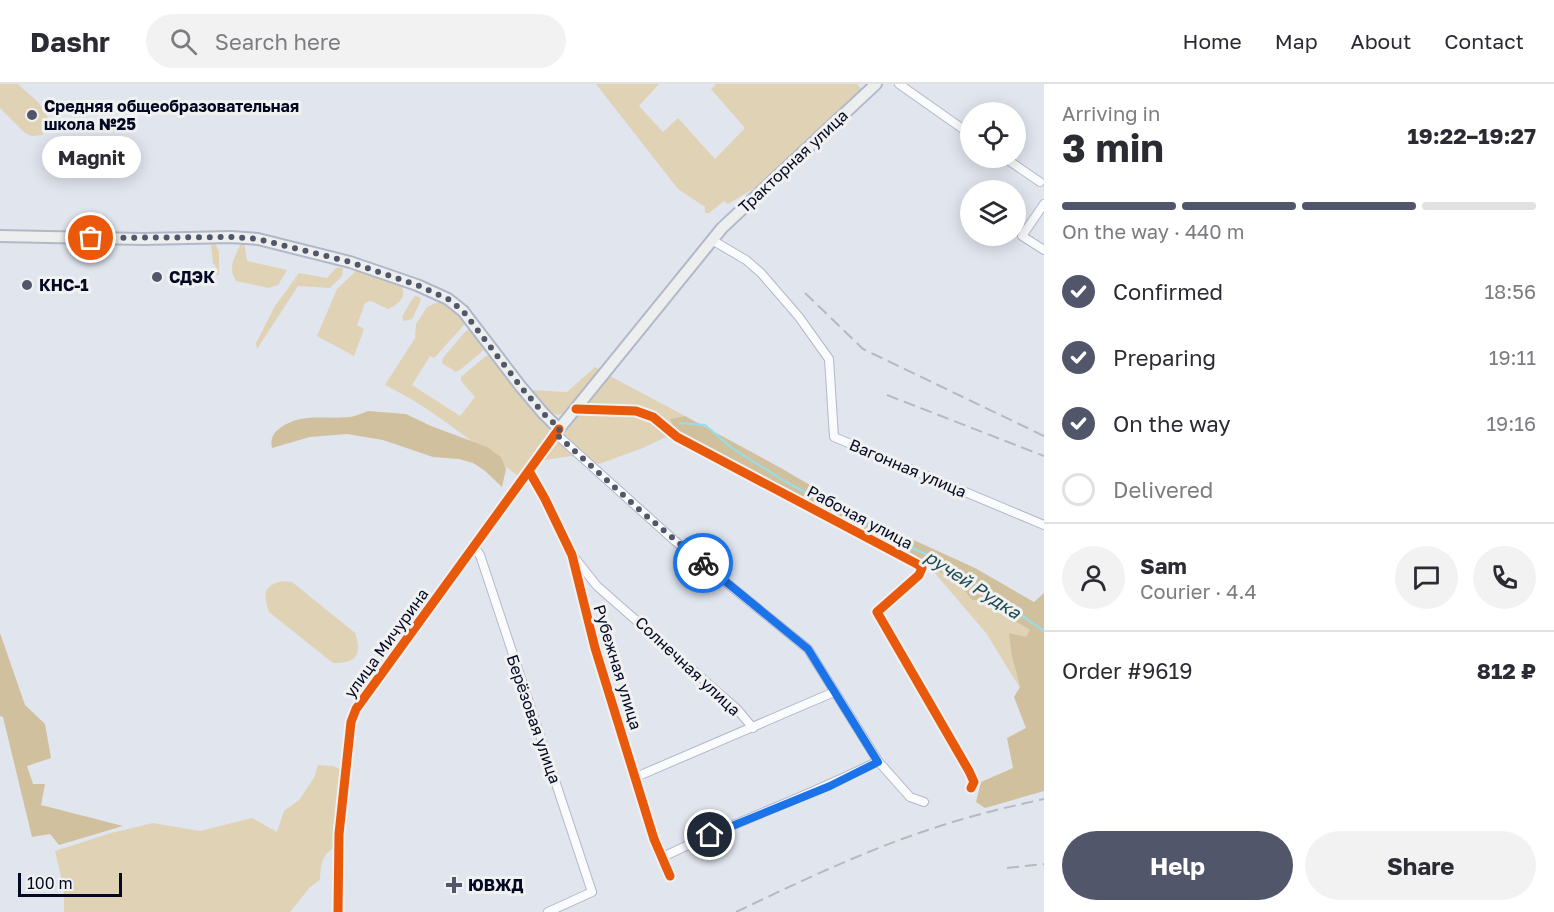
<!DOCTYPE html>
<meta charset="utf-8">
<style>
:root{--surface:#fff;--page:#f2f2f3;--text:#2b2b33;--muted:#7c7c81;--line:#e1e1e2;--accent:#51566a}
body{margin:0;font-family:"Golos Text",sans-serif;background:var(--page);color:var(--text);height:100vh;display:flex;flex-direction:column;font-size:22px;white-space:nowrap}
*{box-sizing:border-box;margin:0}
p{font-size:20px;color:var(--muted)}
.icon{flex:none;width:33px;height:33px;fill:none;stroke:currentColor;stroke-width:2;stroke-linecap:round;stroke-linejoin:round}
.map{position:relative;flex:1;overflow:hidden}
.drawer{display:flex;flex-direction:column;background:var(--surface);width:510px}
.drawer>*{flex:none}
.buttons{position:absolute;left:960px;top:18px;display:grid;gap:12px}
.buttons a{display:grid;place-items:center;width:66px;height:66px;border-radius:50%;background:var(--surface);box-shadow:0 3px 15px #0003;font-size:30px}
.scale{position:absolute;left:18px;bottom:15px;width:104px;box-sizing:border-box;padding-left:6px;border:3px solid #030923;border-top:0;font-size:16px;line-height:21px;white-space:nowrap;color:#030923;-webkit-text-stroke:4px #f1f1f1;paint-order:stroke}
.pin{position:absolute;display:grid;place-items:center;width:51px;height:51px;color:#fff;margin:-26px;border:3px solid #fff;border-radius:50%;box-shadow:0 2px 6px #0007}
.courier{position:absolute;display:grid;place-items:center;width:60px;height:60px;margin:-30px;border:4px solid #1a73e8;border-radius:50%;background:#fff;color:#222;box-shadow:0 2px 8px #0007}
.bubble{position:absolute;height:42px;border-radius:21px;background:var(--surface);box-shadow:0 3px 15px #0003;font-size:20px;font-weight:700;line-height:42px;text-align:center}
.overview em{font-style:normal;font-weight:700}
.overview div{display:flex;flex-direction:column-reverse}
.overview{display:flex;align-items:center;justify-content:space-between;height:102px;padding:0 18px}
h1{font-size:39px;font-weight:700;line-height:45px}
.bar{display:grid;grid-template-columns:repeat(4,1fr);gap:9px 6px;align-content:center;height:72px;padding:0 18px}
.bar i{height:8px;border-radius:4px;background:var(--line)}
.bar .active{background:var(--accent)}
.bar p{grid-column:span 4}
.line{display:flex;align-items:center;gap:15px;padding:0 18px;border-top:2px solid var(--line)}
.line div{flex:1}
.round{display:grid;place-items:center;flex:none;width:63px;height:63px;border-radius:32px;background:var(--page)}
ol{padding:0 18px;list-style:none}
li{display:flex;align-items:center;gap:18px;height:66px}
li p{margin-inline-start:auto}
li .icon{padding:6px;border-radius:50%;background:var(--accent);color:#fff;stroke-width:4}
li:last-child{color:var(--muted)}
li i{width:33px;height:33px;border:3px solid var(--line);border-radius:50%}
.action{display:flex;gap:12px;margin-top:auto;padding:12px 18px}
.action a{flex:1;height:69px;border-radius:36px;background:var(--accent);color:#fff;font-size:24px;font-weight:700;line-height:69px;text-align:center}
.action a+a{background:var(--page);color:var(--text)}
header{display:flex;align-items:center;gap:36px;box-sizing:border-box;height:84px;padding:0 30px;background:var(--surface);border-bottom:2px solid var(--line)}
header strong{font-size:28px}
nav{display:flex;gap:33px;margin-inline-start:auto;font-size:21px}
.search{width:420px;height:54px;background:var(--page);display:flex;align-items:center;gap:15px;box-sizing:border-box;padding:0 21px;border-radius:33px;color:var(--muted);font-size:22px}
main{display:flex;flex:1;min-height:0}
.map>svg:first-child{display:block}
</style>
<header>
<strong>Dashr</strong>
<div class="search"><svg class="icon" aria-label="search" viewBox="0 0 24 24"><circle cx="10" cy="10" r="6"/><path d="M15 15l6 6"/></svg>Search here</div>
<nav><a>Home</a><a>Map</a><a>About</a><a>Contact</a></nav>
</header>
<main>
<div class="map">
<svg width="1044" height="828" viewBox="0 0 1044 828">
<rect width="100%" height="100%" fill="#e1e5ee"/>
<g fill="#e0d2b5">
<path d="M0,0h18c15,15 42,30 24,51l-10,1 -7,-3 -25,-25z"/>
<path d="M596,0h63l-20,22 24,26 15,-14 37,41 30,-31 -34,-39 5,-5h141l4,5 -96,93 -37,22 -4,-3 -15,12h-4v-6l-27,-18z"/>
<path d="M244,158l3,19 40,9 -9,15 -9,3 -33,-7c-9,-14 -1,-24 5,-38z"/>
<path d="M215,159l4,8v23l-2,2 -2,-11 -2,-1 -2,-20z"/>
<path d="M340,183l3,2 -1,7 -12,12 -32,-2 -41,63 -1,-6 19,-37 24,-33 28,5 9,-10z"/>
<path d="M357,186l43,13c8,13 0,21 -12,26l-17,-8 -6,2 -8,22 7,4 -10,27 -37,-20 20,-47z"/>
<path d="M415,212l4,1 2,2 -1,3 -8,17 -8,2 -2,-4 9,-16z"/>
<path d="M444,218l20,16 1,6 -31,34 -4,-2 -18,29 48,31 15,-19 -14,-16v-4l25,-21 5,-1 58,74v4l-13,16v8l-17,24 -2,-6c-43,-31 -85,-67 -132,-90l30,-47 1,-14 11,-17 9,-4z"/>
<path d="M471,244l14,17v4l-25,21 -4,2 -14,-9 1,-5 21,-25z"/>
<path d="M595,283l7,4 -38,42 -6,2 -12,-5 -17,-20 38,2z"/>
<path d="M610,292l75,40 -14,3 5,13 -33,16 -44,16 -28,-8 -27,4z"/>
<path d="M933,487l21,4 18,25 9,1 49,29 -4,8 -16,-5 2,24 8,31 -34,-55z"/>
<path d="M282,497l10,1 63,51c8,21 1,31 -22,30l-64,-51c-6,-17 -6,-26 13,-31z"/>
<path d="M318,681l15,1 9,4 -7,77c-14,8 -14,18 -15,33l-10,7 -20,25h-226v-23l-9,-38 56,-18 42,-10 47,8 52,-13 25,14 7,-21 15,-11 15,-22z"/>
</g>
<g fill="#d1c09d">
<path d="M368,327l38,3 25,12 56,21 14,10 5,12 -4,18 -18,-17 -11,-7 -14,-4 -26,-2 -50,-17 -36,-6 -37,3 -38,11c-2,-9 1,-15 8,-20 23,-16 45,-8 70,-11 6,-1 12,-4 18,-6z"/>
<path d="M685,332l94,51 93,54 103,47 59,34 10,-9v198l-59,17 -9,-6 5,-20 32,-14 -6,-30 19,-10 -12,-31 6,-10 -8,-30 -3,-24 17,4 4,-7 -49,-29 -9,-1 -19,-25 -20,-4 -18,-16 -239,-123 -6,-13z"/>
<path d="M0,549l25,72 20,19 6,34 -24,8 6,18h12l-4,21 82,21 -64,19 -9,-11 -18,3 -29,-120 -3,-1z"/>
</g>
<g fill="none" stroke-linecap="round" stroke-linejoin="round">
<path stroke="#94dfe9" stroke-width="2" d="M680,339l25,2 27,23 54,34 107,57 54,25 97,67"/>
<g stroke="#b1b8ca" stroke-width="10">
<g id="street">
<path d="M899,0l71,50"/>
<path d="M1005,74l35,24"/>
<path d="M1044,120l-22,32 22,14"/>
<path d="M712,156l34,20 15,13 38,44 30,42 5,78 210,88"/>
<path d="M576,325l60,2 17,6 24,20 240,127 5,4 -3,7 -42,37 92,159 5,11 -3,6"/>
<path d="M555,349l120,108 133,108 70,112 32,36 14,5"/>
<path d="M529,387l16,28 27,56 23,93 59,191 16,37"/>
<path d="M474,463l6,8 112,337 -44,20"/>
<path d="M574,473l23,29 140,123 16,19"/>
<path d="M636,693l198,-85"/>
<path d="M663,773c70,-35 145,-60 215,-96"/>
<path d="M338,828l1,-78 12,-112 5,-13 203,-280"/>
</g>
</g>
<g stroke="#b1b8ca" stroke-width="14">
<path id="secondary" d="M0,152l143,3 88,-2 27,2 92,23 67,23 31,14 15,12 58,76 22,26 16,16 163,-201 154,-144"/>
</g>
<use href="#street" stroke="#fafbfc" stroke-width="8"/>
<use href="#secondary" stroke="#ecefee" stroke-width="10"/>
<g stroke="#b7b9bd" stroke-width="2" stroke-dasharray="12 6" stroke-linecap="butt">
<path d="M805,209l58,56 181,87"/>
<path d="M887,311l157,61"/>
<path d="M1007,784l37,-4"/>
<path d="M736,828c65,-31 130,-62 198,-84 36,-12 73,-21 110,-29"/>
</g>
<g stroke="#f1f1f1" stroke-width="13">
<g id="cycleway">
<path d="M576,325l60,2 17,6 24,20 240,127 5,4 -3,7 -42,37 92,159 5,11 -3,6"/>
<path d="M529,387l16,28 27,56 23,93 59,191 16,37"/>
<path d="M338,828l1,-78 12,-112 5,-13 203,-280"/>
</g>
</g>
<use href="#cycleway" stroke="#e8590c" stroke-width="9"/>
</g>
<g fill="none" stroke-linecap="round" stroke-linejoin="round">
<path stroke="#51566a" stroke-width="6" stroke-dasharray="0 10.8" d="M91,154l140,-1 27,2 92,23 67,23 31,14 15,12 58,76 22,26 17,16 -5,4 88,80 60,50"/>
<path stroke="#1a73e8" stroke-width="8" d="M703,479l105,86 70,113 -48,24 -120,49"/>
</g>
<g fill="#51566a" stroke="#f1f1f1" stroke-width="2">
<circle cx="32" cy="31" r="6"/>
<circle cx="157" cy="193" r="6"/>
<circle cx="27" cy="201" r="6"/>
<path d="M451 792h6v6h6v6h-6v6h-6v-6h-6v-6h6z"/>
</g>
<g text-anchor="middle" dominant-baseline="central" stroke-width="6" stroke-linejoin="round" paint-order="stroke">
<g font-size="16" font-weight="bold" fill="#030923" stroke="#f1f1f1" text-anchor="start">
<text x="44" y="22">Средняя общеобразовательная<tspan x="44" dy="18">школа №25</tspan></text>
<text x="169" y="193">СДЭК</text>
<text x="39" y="201">КНС-1</text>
<text x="468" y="801">ЮВЖД</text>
</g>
<g font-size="16" fill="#030923" stroke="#f1f1f1">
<text transform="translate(793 77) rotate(-43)">Тракторная улица</text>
<text transform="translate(908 384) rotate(23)">Вагонная улица</text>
<text transform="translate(860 433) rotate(28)">Рабочая улица</text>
<text transform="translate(386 559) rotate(-54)">улица Мичурина</text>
<text transform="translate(688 582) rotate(43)">Солнечная улица</text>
<text transform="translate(618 583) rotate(73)">Рубежная улица</text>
<text transform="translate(534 635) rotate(71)">Берёзовая улица</text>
</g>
<g font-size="18" font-style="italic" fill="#1d4c51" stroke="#f1f1f1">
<text transform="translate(973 500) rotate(33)">ручей Рудка</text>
</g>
</g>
</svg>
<div class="buttons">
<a><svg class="icon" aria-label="locate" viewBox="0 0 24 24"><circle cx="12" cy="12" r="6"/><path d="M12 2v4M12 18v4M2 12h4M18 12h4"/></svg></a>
<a><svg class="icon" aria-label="layers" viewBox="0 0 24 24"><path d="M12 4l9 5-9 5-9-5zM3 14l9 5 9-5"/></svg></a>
</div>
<div class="scale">100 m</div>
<div class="pin" style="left:91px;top:154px;background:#ea580c"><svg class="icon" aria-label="bag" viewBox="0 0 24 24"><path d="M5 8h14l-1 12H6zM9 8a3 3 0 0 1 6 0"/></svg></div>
<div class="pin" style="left:710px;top:751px;background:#1f2937"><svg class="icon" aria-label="home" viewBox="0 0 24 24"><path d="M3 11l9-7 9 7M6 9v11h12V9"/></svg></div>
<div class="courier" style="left:703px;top:479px"><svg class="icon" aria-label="bike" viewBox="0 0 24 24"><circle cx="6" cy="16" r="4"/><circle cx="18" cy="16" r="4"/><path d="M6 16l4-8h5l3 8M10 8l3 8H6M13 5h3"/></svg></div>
<div class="bubble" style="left:42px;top:52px;width:99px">Magnit</div>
</div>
<section class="drawer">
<div class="overview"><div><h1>3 min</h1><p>Arriving in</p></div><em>19:22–19:27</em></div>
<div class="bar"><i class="active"></i><i class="active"></i><i class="active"></i><i></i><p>On the way · 440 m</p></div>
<ol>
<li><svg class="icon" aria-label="check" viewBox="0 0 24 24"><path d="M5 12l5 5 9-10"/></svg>Confirmed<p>18:56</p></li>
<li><svg class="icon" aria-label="check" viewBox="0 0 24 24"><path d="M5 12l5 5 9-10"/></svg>Preparing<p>19:11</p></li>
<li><svg class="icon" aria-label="check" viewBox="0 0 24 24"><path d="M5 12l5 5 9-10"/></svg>On the way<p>19:16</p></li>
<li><i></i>Delivered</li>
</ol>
<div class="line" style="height:108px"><a class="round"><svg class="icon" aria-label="person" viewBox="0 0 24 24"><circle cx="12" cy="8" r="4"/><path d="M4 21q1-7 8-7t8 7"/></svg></a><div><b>Sam</b><p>Courier · 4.4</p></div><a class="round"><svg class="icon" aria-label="chat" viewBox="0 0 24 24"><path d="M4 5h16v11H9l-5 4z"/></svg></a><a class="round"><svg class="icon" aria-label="phone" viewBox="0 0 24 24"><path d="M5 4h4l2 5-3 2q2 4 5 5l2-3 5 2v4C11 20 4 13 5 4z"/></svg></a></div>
<div class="line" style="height:78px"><div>Order #9619</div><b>812 ₽</b></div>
<div class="action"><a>Help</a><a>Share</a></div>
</section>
</main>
